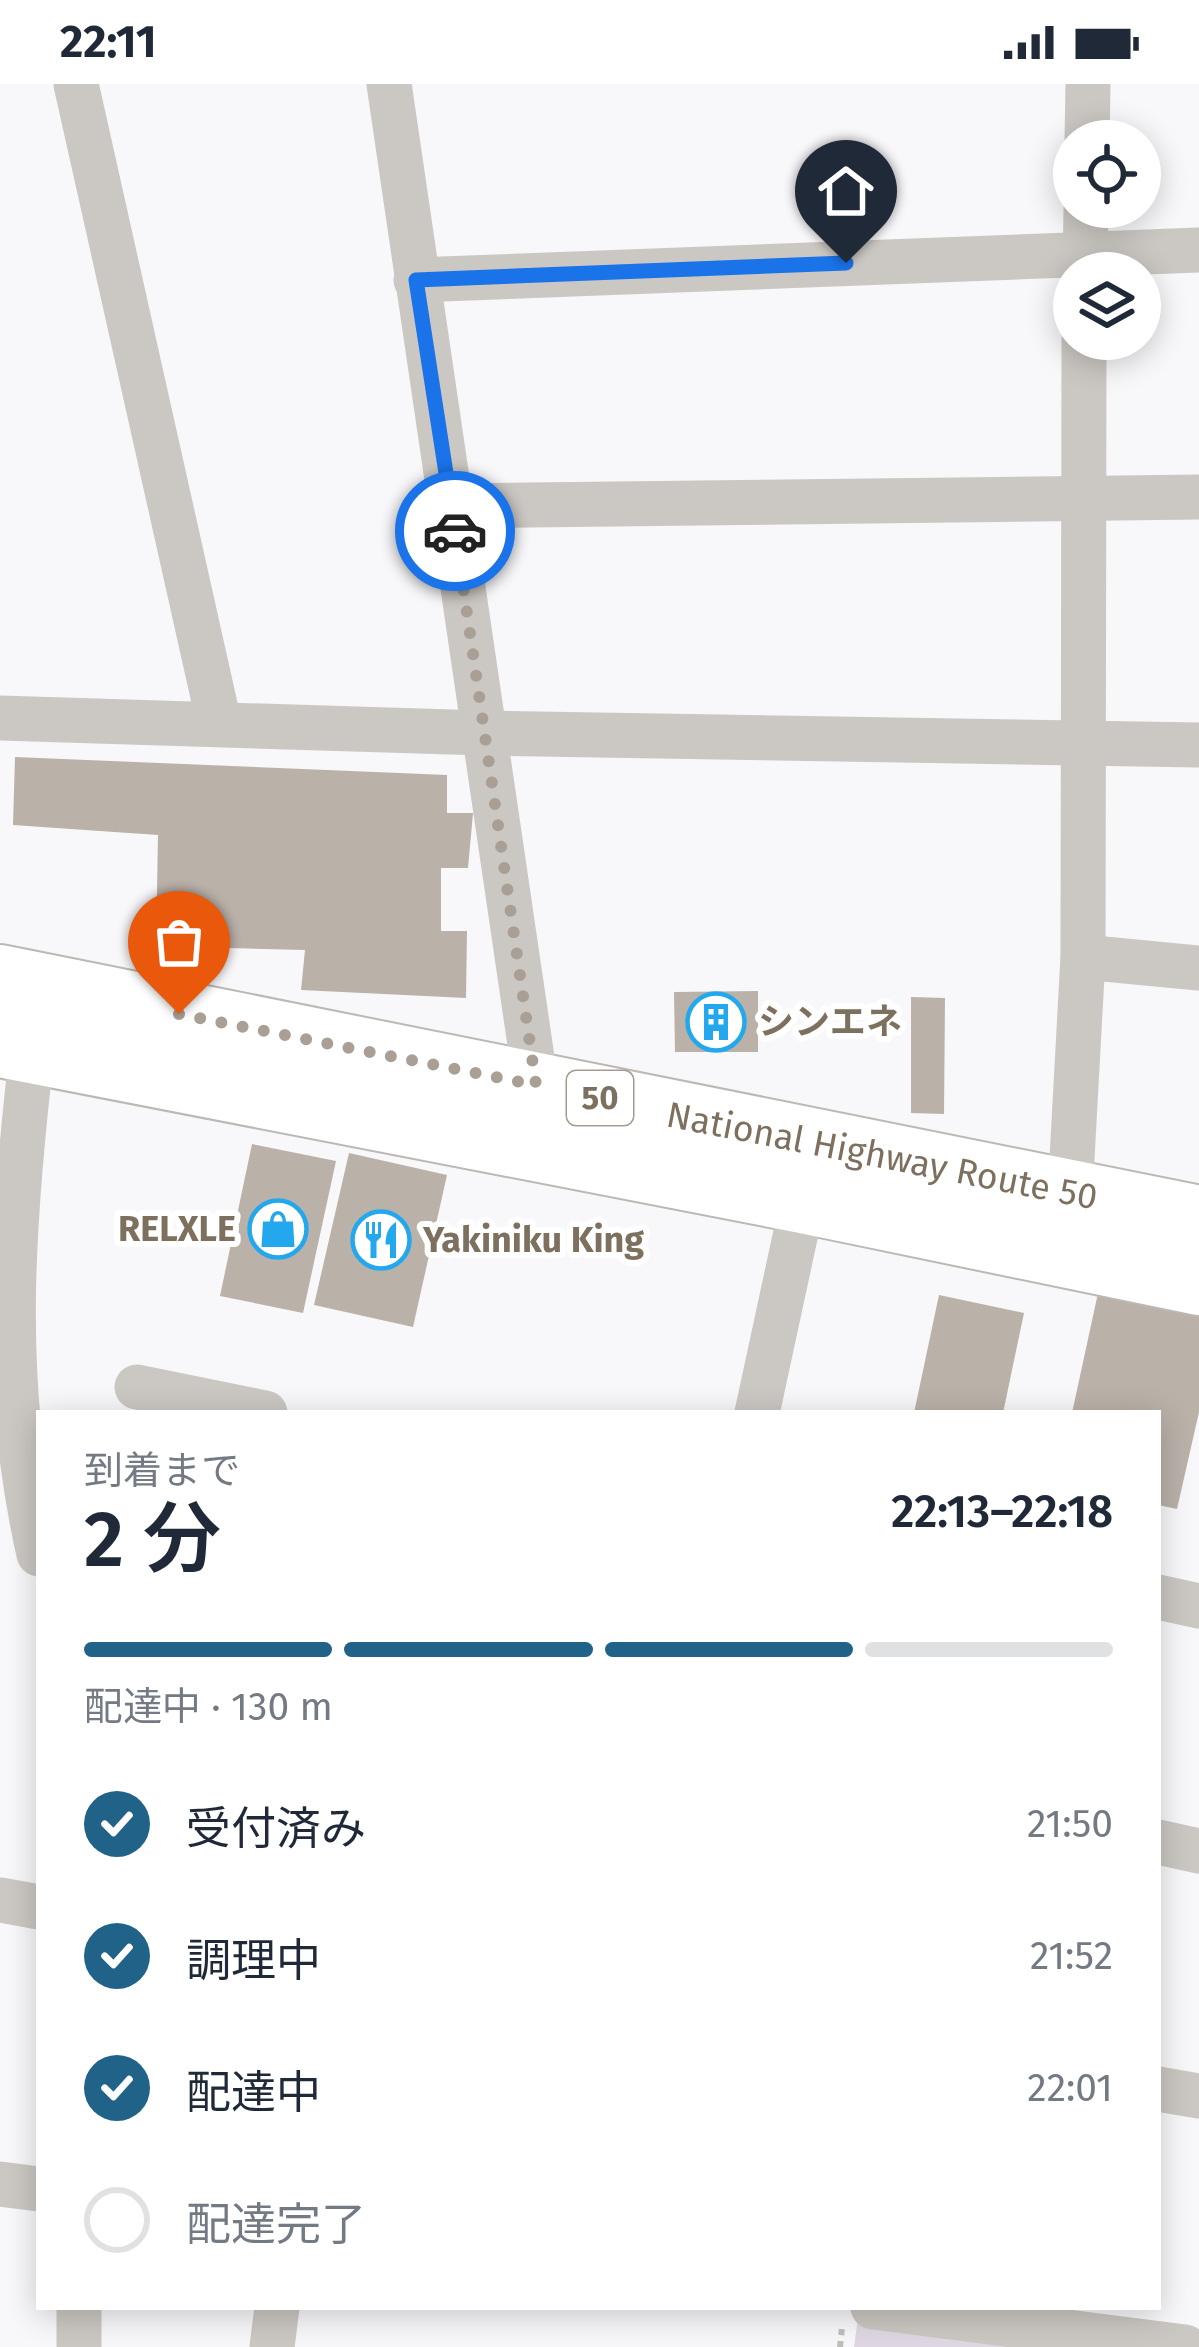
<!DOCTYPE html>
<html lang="ja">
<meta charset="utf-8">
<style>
:root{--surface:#fff;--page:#f2f2f3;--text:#1f2937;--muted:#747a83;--line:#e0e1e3;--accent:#216289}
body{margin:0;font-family:"Fira Sans","Noto Sans JP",sans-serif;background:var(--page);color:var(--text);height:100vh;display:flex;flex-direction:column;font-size:45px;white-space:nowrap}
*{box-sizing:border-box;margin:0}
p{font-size:39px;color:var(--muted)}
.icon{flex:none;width:66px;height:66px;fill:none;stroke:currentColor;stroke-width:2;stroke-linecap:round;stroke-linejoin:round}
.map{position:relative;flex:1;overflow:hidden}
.sheet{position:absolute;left:36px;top:1326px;width:1125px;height:900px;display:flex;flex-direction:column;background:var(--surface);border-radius:0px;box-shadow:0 6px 30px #0003}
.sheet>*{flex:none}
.buttons{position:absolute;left:1053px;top:36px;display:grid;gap:24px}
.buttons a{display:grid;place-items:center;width:108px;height:108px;border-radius:50%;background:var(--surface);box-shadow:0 6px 30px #0003;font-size:60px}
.pin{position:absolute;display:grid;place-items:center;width:102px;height:102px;color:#fff;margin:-123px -51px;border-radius:50% 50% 50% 0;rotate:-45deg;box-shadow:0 0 12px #0007}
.pin .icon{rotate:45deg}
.courier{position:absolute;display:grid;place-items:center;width:120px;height:120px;margin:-60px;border:9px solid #1a73e8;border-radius:50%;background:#fff;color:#222;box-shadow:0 3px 15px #0007}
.overview em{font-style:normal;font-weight:600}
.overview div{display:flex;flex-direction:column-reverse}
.overview{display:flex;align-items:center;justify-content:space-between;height:204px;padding:0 48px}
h1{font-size:78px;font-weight:600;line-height:90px}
.bar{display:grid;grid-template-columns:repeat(4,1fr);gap:18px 12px;align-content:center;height:144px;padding:0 48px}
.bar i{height:15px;border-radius:9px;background:var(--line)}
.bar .current{background:var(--accent)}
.bar p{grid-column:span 4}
ol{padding:0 48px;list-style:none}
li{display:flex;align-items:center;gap:36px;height:132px}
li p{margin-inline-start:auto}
li .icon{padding:12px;border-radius:50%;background:var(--accent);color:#fff;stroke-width:4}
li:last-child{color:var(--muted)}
li i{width:66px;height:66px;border:6px solid var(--line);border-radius:50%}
.status{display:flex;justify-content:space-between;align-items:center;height:84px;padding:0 60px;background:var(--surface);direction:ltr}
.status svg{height:33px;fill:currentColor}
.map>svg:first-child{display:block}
</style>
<div class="status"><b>22:11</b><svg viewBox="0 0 49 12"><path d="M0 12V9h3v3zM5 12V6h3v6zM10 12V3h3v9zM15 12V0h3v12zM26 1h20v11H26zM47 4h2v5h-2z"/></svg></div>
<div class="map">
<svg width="1199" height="2263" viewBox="0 0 1199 2263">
<rect width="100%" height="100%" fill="#f8f7fa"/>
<path fill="#dfd8e2" d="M858,2234l225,29h-229z"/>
<g fill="#bab1a9">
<path d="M15,673l432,18v38h26l-5,55h-27v63h26l-1,67 -165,-8 4,-40 -149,-4 2,-111 -145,-10z"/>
<path d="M758,907v61h-83l-1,-60z"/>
<path d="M911,913l34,1 -1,116 -33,-1z"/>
<path d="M252,1060l84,17 -33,152 -83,-17z"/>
<path d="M349,1069l98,22 -34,152 -99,-22z"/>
<path d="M1098,1209l101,22v97l-22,97 -19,-4v-92h-86z"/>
<path d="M939,1211l85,18 -21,100h-89z"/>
</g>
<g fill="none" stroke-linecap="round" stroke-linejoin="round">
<g stroke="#bcb8b3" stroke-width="70">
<g id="highway">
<path d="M0,894l1199,241"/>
<path d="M0,960l803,156 396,82"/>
</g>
</g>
<path stroke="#c1beba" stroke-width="6" stroke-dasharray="6 6" stroke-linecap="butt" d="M840,2263l2,-19"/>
<g stroke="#cbc7c2" stroke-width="45">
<path d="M76,0l143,639"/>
<path d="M389,0l147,1001"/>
<path d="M1087,57l1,-57"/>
<path d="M1085,189l1,-66"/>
<path d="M416,196l783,-30"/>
<path d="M451,422l748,-9"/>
<path d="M0,634l484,15 715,12"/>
<path d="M1083,873l116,11"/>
<path d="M32,967c-20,172 -32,332 7,503"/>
<path d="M1070,1111l13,-238 1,-618"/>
<path d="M137,1303l128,26"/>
<path d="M757,1329l46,-213"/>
<path d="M1158,1513l41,9"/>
<path d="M1158,1758l41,9"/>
<path d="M0,1816l39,7"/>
<path d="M1158,2005l41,7"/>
<path d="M0,2100l39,5"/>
<path d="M79,2223v40"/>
<path d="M873,2223l312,40"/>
<path d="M272,2263l5,-40"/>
</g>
<use href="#highway" stroke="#fff" stroke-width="66"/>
</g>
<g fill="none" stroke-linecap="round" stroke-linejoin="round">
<path stroke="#a99f95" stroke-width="12" stroke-dasharray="0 21.6" d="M179,930l357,71 -81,-554"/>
<path stroke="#1a73e8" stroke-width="15" d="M455,447l-39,-251 430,-17"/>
</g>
<defs>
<g id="building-ring" transform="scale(3)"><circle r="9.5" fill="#fff" stroke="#23a8ee" stroke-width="1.5"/><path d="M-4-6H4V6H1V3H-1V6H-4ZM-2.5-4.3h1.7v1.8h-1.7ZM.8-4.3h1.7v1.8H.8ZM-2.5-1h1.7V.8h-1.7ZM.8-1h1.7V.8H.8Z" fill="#23a8ee"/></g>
<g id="shop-ring" transform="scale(3)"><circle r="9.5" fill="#fff" stroke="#23a8ee" stroke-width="1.5"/><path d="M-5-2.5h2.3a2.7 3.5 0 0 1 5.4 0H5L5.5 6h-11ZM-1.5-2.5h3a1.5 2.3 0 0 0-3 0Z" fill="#23a8ee"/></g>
<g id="restaurant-ring" transform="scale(3)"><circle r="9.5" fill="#fff" stroke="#23a8ee" stroke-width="1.5"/><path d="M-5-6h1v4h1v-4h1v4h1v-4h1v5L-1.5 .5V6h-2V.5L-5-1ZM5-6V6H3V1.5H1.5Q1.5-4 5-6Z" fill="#23a8ee"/></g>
</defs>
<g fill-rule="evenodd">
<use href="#building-ring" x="716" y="938"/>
<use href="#shop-ring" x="278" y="1145"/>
<use href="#restaurant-ring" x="381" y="1156"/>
</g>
<g text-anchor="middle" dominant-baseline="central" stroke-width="12" stroke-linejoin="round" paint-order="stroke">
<rect fill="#fff" stroke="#a59b8e" stroke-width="3" x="567" y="987" width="66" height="54" rx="9"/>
<g font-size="33" font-weight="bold" fill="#7e705e">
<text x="600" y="1014">50</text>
</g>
<g font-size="36" font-weight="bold" fill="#7e705e" stroke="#fff" text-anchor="start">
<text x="758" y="938">シンエネ</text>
<text x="236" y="1145" text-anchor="end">RELXLE</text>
<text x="423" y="1156">Yakiniku King</text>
</g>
<g font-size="36" fill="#7e705e" stroke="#fff">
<text transform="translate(882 1072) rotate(11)">National Highway Route 50</text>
</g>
</g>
</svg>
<div class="buttons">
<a><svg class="icon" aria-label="locate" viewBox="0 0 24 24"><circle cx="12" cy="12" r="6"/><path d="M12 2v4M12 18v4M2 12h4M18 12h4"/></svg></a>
<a><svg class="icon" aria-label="layers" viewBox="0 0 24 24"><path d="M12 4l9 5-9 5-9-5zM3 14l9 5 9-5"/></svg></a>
</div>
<div class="pin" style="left:179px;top:930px;background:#ea580c"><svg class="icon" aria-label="bag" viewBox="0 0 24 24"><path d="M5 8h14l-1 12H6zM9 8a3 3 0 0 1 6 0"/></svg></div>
<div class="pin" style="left:846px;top:179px;background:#1f2937"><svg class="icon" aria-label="home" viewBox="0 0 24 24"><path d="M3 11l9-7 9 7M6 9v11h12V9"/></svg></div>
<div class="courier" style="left:455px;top:447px"><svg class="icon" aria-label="car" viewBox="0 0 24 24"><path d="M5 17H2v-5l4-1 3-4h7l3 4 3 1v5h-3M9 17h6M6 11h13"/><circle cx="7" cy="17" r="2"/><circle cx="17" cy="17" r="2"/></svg></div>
<section class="sheet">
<div class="overview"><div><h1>2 分</h1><p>到着まで</p></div><em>22:13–22:18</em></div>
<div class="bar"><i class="current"></i><i class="current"></i><i class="current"></i><i></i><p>配達中 · 130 m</p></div>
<ol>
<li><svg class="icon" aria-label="check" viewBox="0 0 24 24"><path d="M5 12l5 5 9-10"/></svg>受付済み<p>21:50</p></li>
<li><svg class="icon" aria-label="check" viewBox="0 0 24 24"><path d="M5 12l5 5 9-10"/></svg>調理中<p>21:52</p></li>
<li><svg class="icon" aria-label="check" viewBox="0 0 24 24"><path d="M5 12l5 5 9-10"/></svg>配達中<p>22:01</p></li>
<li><i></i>配達完了</li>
</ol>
</section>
</div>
